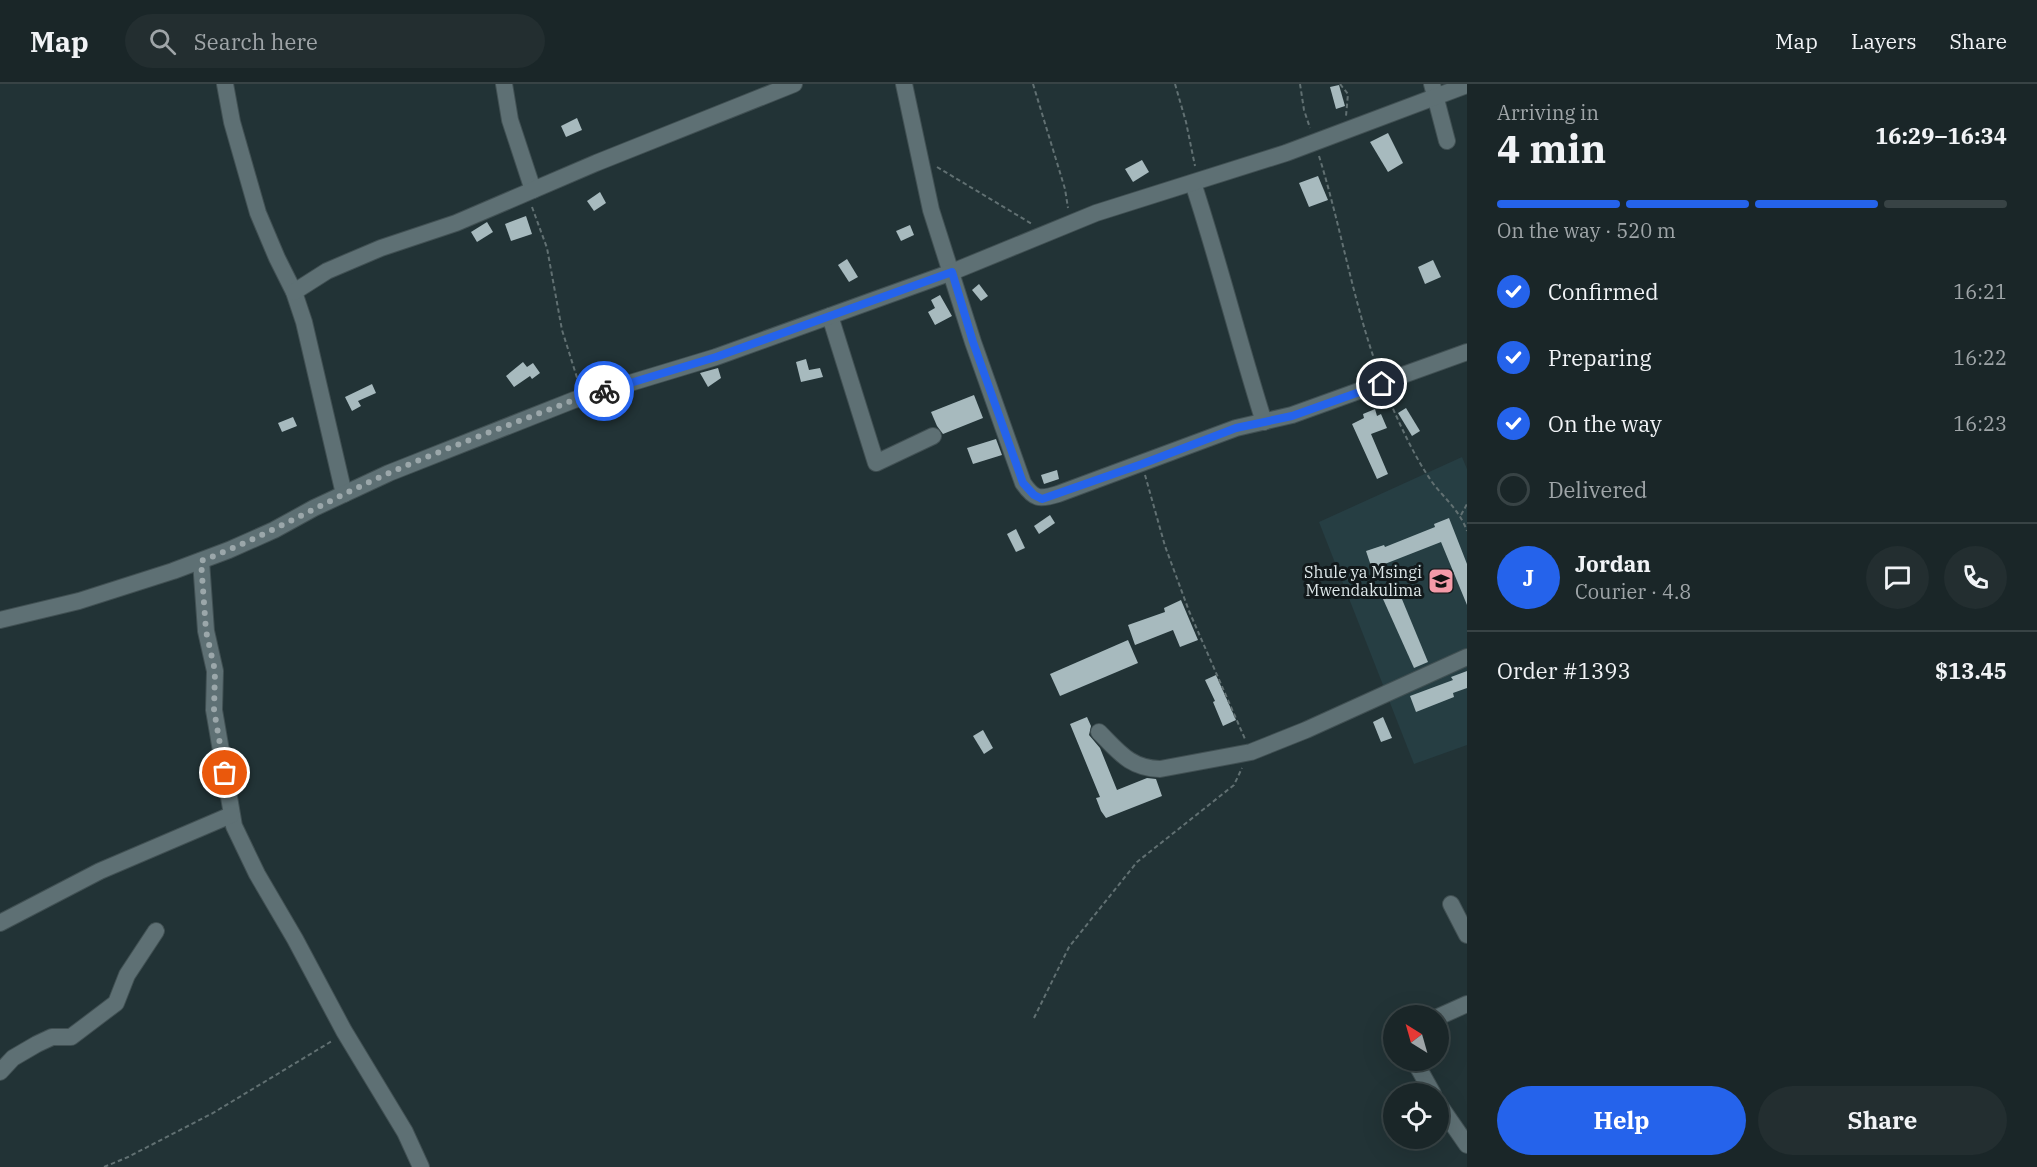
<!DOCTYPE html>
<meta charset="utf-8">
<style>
:root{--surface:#1a2628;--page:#232e30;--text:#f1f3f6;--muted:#9fa5a8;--line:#384345;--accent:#2563eb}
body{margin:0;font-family:"IBM Plex Serif",serif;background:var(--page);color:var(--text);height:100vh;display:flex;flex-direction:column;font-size:22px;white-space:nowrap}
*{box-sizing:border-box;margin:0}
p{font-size:20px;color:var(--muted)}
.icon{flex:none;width:33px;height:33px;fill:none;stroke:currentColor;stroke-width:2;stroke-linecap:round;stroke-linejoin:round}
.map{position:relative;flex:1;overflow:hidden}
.side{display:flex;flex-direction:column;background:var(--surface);width:570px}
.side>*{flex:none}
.needle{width:39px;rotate:323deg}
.fabs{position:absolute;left:1383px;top:921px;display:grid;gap:12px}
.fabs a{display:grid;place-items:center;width:66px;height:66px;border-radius:50%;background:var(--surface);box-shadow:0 6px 24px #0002,0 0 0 2px var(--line);font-size:30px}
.pin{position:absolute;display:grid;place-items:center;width:51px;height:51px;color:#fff;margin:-26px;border:3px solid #fff;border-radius:50%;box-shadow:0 2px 6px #0007}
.courier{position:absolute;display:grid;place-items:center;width:60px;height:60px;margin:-30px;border:4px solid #2563eb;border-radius:50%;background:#fff;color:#222;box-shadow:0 2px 8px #0007}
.headline em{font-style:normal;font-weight:700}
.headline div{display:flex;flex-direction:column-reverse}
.headline{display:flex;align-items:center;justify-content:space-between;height:102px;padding:0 30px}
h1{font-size:39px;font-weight:700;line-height:45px}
.bar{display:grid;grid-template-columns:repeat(4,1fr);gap:9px 6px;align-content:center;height:72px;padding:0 30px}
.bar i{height:8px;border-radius:4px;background:var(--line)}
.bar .selected{background:var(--accent)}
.bar p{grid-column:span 4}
.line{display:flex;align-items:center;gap:15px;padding:0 30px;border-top:2px solid var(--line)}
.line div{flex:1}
.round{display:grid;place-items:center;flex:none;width:63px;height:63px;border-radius:32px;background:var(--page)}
ol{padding:0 30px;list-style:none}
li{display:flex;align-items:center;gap:18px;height:66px}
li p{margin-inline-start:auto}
li .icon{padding:6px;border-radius:50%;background:var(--accent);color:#fff;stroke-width:4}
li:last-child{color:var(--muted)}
li i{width:33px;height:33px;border:3px solid var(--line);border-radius:50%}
.action{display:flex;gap:12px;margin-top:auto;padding:12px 30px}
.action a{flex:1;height:69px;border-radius:36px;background:var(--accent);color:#fff;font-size:24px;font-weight:700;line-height:69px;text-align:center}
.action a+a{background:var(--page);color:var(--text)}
header{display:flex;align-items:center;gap:36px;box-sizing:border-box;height:84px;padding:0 30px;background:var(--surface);border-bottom:2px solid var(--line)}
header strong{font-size:28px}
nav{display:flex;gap:33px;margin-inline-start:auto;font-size:21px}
.search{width:420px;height:54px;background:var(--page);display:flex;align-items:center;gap:15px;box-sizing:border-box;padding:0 21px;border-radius:33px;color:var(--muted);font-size:22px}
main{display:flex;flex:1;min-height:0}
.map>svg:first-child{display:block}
</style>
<header>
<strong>Map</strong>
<div class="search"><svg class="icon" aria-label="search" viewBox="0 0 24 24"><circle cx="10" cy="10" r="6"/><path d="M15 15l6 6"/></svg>Search here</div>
<nav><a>Map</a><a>Layers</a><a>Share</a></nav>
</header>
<main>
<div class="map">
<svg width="1467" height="1083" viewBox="0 0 1467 1083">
<rect width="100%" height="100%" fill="#223336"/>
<path fill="#263e43" d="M1462,373l5,12v276l-53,19 -95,-242z"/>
<g fill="#a7babe">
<path d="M1339,1l6,21 -9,3 -6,-22z"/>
<path d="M577,34l5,12 -16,7 -5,-11z"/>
<path d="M1388,49l15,30 -15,9 -18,-30z"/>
<path d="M1142,76l7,12 -16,10 -8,-13z"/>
<path d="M1318,92l10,24 -19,7 -10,-24z"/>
<path d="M600,108l6,11 -12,8 -7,-10z"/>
<path d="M526,132l6,18 -21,7 -6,-17z"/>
<path d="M487,138l6,10 -16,10 -6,-10z"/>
<path d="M910,141l4,10 -13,6 -5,-10z"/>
<path d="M847,175l11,18 -9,5 -11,-17z"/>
<path d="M1433,176l8,17 -16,7 -7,-17z"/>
<path d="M979,200l9,12 -7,5 -9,-11z"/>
<path d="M940,211l12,21 -17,9 -7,-13 7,-4 -4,-8z"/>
<path d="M806,275l3,11 11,-2 3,9 -22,5 -5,-20z"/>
<path d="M523,278l4,5 6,-4 7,10 -8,6 -2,-3 -16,11 -8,-11z"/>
<path d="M718,284l3,10 -13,9 -8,-14z"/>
<path d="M372,300l4,9 -18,8 3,5 -9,5 -7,-14z"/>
<path d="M974,311l9,23 -40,16 -6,-8 -6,-14z"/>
<path d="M1406,324l14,23 -8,5 -14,-23z"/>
<path d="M1375,325l2,7 4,-2 6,14 -16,6 17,40 -11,5 -25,-55 12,-6 -1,-4z"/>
<path d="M293,333l4,9 -15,6 -4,-9z"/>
<path d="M996,355l6,16 -29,9 -6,-16z"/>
<path d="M1057,386l2,9 -15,5 -3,-9z"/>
<path d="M1050,431l5,8 -16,11 -5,-8z"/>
<path d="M1449,434l18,46v41l-26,-63 -69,27 -6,-18 18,-6 1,2 50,-20 -1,-3z"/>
<path d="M1016,445l9,19 -9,4 -9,-18z"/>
<path d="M1399,508l29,70 -14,6 -31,-69z"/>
<path d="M1181,516l17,40 -18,7 -7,-17 -38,15 -7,-20 37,-13 -1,-4z"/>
<path d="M1128,556l10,23 -78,33 -10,-22z"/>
<path d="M1467,587v17l-14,5 1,4 -38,15 -6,-16 43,-16 -2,-3z"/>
<path d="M1216,591l20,45 -13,6 -10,-24 2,-1 -10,-21z"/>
<path d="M1087,633l4,9 -2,9 11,13 17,42 30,-12 9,1 6,17 -56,22 -5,-7 -5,-13 4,-1 -30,-73z"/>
<path d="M1383,633l9,21 -11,4 -8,-20z"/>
<path d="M983,646l10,18 -9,6 -11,-18z"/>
</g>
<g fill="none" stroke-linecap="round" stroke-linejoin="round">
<g stroke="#415053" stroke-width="18">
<g id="minor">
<path d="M225,0l7,38 26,91 19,45 17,34 10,30 40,172"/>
<path d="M504,0l6,36 23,70"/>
<path d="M904,0l27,126 42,132 50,141c11,16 16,17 35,11l178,-66 56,-13 175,-63"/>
<path d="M1432,0l15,57"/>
<path d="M1193,99c26,79 46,160 71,239"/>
<path d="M294,208l33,-21 54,-23 75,-25 140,-60 198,-79"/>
<path d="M830,232l46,147 57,-27"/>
<path d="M201,477l5,70 9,40 -1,39 20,116 23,48 38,65 49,92 61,101 16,35"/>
<path d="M0,536l79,-19 94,-30 56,-21 45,-20 40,-22 75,-35 185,-73 142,-43 236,-85 144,-59 190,-60 181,-68"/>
<path d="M1099,648c20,20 31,36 61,37l91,-17 55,-22 161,-73"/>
<path d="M1451,820l16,31"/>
<path d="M0,839l100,-52 131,-56"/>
<path d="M1438,933l29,-13"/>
<path d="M1414,976l19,34"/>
<path d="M0,988l13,-14 24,-14 15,-7h19l45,-34 11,-28 29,-44"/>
<path d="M1438,1019l29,42"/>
</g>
</g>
<g stroke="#617072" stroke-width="2" stroke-dasharray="4.5 3" stroke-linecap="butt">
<path d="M1033,0l32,105 3,19"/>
<path d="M1175,0l11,38 9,44"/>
<path d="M1300,0l4,26 6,18"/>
<path d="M1340,0l8,10 -2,22"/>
<path d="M1319,72c22,71 34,145 59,214"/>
<path d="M937,83l95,57"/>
<path d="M532,123l15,41 15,82 17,54"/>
<path d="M1387,311c13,30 27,61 45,87 12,16 28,29 35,49"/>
<path d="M1145,391l20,71 24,65 56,128"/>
<path d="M1461,431l6,-11"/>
<path d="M1034,934l35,-71 68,-85 97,-77 8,-17"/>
<path d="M104,1083l24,-10 85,-44 119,-72"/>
</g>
<use href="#minor" stroke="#5e7074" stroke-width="16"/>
</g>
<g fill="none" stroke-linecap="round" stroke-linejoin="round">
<path stroke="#9ba7aa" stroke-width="6" stroke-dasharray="0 10.8" d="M225,689l-11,-63 1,-39 -9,-40 -5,-70c64,-24 123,-59 186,-87 61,-27 125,-50 187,-74l30,-9"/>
<path stroke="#2563eb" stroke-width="8" d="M604,307l112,-34 236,-85 21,70 50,141 11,12 8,4 100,-35 94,-36 56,-12 90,-32"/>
</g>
<defs>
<g id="school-square" transform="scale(1.35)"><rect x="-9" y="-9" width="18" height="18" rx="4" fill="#f39aa8" stroke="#12191b"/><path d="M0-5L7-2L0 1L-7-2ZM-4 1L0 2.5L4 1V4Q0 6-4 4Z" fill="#111"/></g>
</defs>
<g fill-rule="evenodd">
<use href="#school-square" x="1441" y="497"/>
</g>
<g text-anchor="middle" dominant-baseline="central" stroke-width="6" stroke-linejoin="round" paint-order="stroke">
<g font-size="16" fill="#dce6e8" stroke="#12191b" text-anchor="end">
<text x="1422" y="488">Shule ya Msingi<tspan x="1422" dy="18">Mwendakulima</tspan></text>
</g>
</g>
</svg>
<div class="fabs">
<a><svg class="needle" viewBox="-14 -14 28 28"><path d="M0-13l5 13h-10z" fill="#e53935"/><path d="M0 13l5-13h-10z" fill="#9fa5a8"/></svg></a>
<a><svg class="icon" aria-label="locate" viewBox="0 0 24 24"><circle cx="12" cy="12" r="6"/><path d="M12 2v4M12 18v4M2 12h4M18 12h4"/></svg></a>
</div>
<div class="pin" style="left:225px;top:689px;background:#ea580c"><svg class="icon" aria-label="bag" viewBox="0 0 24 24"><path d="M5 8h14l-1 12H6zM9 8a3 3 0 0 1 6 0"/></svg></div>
<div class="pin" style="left:1382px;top:300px;background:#1f2937"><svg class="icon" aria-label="home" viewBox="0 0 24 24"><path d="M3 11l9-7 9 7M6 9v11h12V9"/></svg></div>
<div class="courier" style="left:604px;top:307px"><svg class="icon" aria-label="bike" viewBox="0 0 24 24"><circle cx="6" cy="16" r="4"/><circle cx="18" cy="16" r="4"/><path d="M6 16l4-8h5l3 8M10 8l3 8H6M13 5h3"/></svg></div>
</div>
<section class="side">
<div class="headline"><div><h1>4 min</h1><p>Arriving in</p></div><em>16:29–16:34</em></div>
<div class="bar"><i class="selected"></i><i class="selected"></i><i class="selected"></i><i></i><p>On the way · 520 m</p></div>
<ol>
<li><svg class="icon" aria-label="check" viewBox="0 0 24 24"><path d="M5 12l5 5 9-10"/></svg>Confirmed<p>16:21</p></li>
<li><svg class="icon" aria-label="check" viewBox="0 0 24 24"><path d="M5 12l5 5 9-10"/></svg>Preparing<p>16:22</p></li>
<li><svg class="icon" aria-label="check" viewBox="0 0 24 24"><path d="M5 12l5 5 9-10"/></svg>On the way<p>16:23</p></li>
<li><i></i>Delivered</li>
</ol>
<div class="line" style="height:108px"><b class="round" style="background:var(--accent);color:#fff">J</b><div><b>Jordan</b><p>Courier · 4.8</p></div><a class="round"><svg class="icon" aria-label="chat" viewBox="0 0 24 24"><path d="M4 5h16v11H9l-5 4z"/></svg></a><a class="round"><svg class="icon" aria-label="phone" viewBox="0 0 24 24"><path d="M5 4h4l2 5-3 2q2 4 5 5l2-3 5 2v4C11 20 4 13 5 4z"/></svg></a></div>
<div class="line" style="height:78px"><div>Order #1393</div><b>$13.45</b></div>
<div class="action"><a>Help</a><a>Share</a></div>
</section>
</main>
